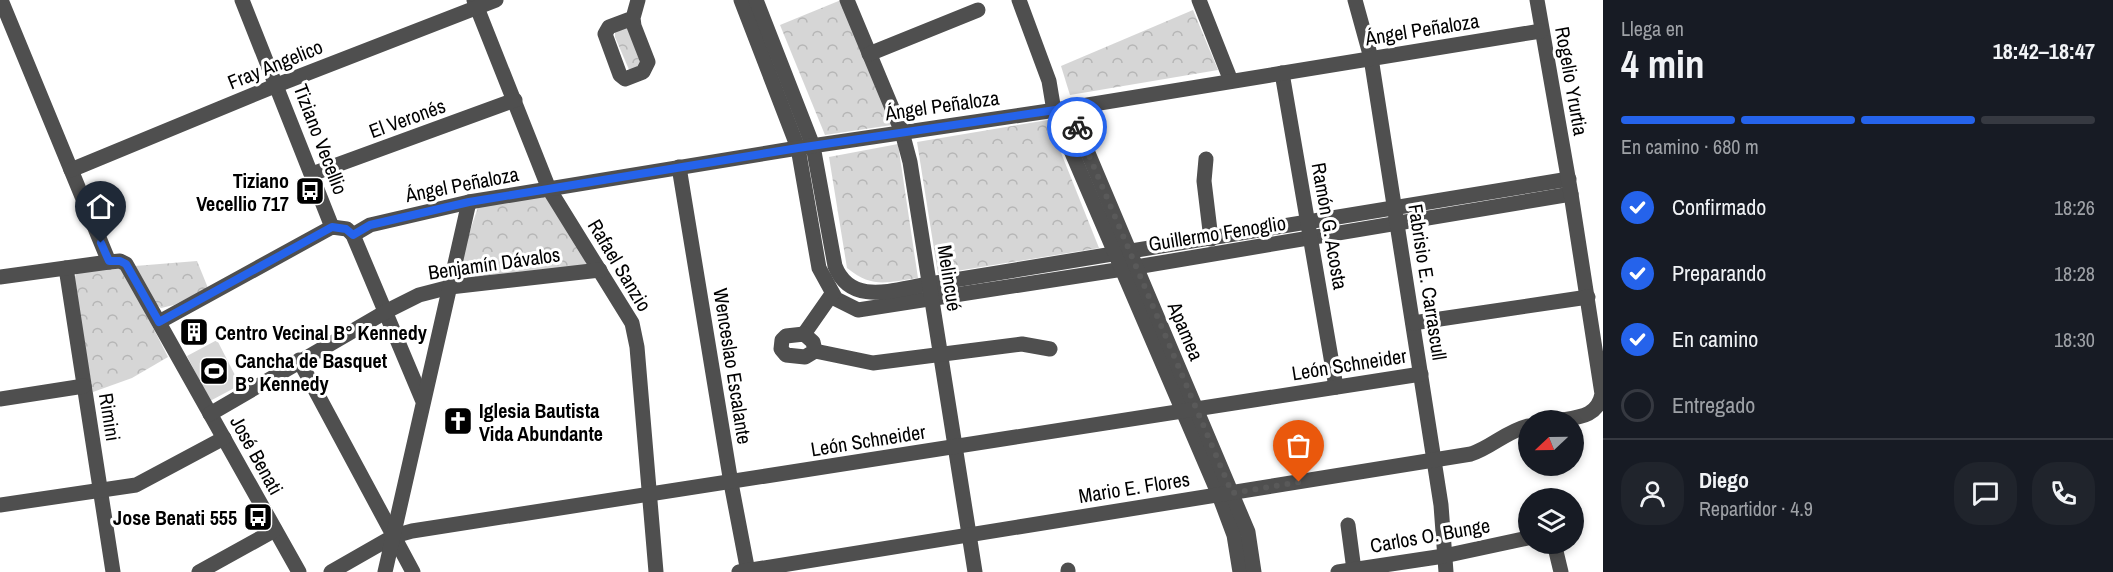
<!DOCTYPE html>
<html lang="es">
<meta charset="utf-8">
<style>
:root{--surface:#171b24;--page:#20242c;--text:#f1f3f6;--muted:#9ea1a6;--line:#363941;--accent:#2563eb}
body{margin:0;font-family:"Archivo Narrow",sans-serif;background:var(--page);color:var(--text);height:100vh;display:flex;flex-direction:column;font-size:22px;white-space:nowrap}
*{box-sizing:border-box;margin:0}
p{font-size:20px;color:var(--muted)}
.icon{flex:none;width:33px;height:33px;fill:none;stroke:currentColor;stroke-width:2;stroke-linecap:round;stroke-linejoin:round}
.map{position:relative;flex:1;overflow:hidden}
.side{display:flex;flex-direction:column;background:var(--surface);width:510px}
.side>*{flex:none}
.needle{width:39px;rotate:248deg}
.fabs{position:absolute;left:1518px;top:410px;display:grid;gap:12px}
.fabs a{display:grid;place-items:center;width:66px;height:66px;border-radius:50%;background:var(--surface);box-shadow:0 3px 9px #0003;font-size:30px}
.pin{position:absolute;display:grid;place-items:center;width:51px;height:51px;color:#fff;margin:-62px -26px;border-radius:50% 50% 50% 0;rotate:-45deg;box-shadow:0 0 6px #0007}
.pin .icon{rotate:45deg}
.courier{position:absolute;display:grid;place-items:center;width:60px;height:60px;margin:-30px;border:4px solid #2563eb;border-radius:50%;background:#fff;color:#222;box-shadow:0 2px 8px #0007}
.summary em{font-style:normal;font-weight:800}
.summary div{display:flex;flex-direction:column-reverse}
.summary{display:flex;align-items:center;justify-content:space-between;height:102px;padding:0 18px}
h1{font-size:39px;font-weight:800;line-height:45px}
.bar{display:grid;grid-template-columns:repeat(4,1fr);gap:9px 6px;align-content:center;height:72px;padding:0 18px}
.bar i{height:8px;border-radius:4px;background:var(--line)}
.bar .current{background:var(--accent)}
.bar p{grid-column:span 4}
.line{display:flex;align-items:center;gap:15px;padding:0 18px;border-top:2px solid var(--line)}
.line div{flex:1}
.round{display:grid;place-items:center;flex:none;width:63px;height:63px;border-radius:24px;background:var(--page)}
ol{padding:0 18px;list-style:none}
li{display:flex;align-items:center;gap:18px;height:66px}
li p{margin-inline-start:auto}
li .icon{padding:6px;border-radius:50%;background:var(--accent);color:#fff;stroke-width:4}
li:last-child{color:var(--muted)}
li i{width:33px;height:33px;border:3px solid var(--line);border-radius:50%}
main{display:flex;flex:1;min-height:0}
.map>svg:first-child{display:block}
</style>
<main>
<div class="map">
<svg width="1603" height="572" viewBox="0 0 1603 572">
<defs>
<pattern id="park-crowns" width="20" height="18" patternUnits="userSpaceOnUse" patternTransform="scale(1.5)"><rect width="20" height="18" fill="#d6d6d6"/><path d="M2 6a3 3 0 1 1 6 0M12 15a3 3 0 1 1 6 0" fill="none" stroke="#b6b6b6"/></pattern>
</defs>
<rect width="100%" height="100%" fill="#fff"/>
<g fill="url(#park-crowns)">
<path d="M841,0l51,125 -67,10 -45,-110z"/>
<path d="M1193,10l25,60 -148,25 -9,-29z"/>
<path d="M627,26l15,41 -12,5 -15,-35v-5z"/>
<path d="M1048,120l51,128 -161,26 -21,-132z"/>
<path d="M898,144l20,134c-31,4 -45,11 -71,-10l-18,-111z"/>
<path d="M546,190l39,67 1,7 -6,5 -115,10 -8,-9 21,-63z"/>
<path d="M197,261l11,27 -34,17 -13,3 -8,-6 -18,-36z"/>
<path d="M117,266l8,7 43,84 -36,21 -39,14 -21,-110 5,-9z"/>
</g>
<path fill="#d6d6d6" d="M217,340l23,45 -30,16 -23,-45z"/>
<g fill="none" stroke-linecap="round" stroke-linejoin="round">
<g stroke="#4f4f4f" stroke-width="15">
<path d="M1,0l108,262"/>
<path d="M242,0l90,227"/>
<path d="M474,0l75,189 83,134 5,24 19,225"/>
<path d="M741,0l57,148 21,120 17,31 22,11 278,-43 435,-73"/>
<path d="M756,0l57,146 22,120c16,41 60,23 95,18l639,-105"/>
<path d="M847,0l55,132 8,30 65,410"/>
<path d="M1019,0l30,81 5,30 165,384 15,40 6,37"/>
<path d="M1199,0l32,81"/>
<path d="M1355,0l16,58 70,447 5,67"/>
<path d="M1537,0l34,194 31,200c-4,21 -20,23 -39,26"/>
<path d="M633,18l-24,9 -4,7 15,41 5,4 18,-7 5,-10 -14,-36 -1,-8 5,-18"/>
<path d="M869,54l109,-44"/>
<path d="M1282,73l54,314"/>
<path d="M1069,108l179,424 6,40"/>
<path d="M1206,159l-2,22 7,58"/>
<path d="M679,167l52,316 17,89"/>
<path d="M71,170l206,-85 219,-85"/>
<path d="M312,174l203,-74"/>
<path d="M353,235l17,-10 99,-23 329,-54 271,-40 472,-77"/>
<path d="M66,268l47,304"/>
<path d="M0,277l109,-15 11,-1 6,3 173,308"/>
<path d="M159,322l173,-95 15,2 6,6 69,164"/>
<path d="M1413,323l175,-26"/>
<path d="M804,334l28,-40"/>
<path d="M815,351l-2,-9 -9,-8 -18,2 -4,4 -1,9 5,6 19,2 10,-6 58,12 149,-19 28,5"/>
<path d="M299,360l114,212"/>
<path d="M0,399l84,-13"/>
<path d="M210,414l177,-103 32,-16 31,-8 150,-17"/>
<path d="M0,505l136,-20 88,-47"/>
<path d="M1348,525l6,45"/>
<path d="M1554,543l7,29"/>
<path d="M1068,570v2"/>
<path d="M199,572l76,-42"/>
<path d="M331,572l63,-36 18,-5 1009,-157"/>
<path d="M385,572l84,-370"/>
<path d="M739,572l732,-118c21,-7 34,-22 57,-28"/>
<path d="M1338,572l106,-16 84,-18"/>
</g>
</g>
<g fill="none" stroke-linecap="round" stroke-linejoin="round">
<path stroke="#595959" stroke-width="6" stroke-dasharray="0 10.8" d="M1077,127l155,366 67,-11"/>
<path stroke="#2563eb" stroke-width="8" d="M101,243l8,18h11l6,3 33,58 173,-95 14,2 7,6 17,-10 99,-23 329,-54 271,-40 8,19"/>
</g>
<defs>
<g id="bus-square" transform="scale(1.5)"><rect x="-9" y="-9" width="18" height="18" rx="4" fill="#000" stroke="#fff"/><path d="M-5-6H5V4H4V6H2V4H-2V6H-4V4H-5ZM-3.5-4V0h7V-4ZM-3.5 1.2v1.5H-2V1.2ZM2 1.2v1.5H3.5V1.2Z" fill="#fff"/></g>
<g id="building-square" transform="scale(1.5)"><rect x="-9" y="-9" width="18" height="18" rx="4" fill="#000" stroke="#fff"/><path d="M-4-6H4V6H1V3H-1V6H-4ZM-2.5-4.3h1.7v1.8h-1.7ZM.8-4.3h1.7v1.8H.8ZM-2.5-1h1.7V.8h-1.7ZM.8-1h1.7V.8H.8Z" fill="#fff"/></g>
<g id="stadium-square" transform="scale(1.5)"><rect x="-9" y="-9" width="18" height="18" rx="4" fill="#000" stroke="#fff"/><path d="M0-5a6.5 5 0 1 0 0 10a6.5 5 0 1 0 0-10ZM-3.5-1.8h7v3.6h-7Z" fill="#fff"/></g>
<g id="church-square" transform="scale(1.5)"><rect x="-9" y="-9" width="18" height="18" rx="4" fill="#000" stroke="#fff"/><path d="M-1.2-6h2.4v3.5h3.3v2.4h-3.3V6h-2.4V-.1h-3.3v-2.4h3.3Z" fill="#fff"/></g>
</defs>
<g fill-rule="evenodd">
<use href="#bus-square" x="310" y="191"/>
<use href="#building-square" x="194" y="332"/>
<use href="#stadium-square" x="214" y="371"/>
<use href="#church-square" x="458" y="421"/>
<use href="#bus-square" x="258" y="517"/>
</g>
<g text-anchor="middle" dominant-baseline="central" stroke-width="6" stroke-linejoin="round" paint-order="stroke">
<g font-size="20" fill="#000" stroke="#fff">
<text transform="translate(1422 29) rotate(-9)">Ángel Peñaloza</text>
<text transform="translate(275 64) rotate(-22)">Fray Angelico</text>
<text transform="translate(1572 81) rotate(80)">Rogelio Yrurtia</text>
<text transform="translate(942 105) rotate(-8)">Ángel Peñaloza</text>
<text transform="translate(407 118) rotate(-20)">El Veronés</text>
<text transform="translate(321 139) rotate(69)">Tiziano Vecellio</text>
<text transform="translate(462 184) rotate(-11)">Ángel Peñaloza</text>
<text transform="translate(1330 226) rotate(80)">Ramón G. Acosta</text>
<text transform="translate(1217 233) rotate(-9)">Guillermo Fenoglio</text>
<text transform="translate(494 263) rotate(-8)">Benjamín Dávalos</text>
<text transform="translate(620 265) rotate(59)">Rafael Sanzio</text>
<text transform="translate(950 278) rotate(81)">Melincué</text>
<text transform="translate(1428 282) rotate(81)">Fabrisio E. Carrascull</text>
<text transform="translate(1186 331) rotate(67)">Apamea</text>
<text transform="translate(1349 364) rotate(-9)">León Schneider</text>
<text transform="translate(733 366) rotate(81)">Wenceslao Escalante</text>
<text transform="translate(110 417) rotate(81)">Rimini</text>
<text transform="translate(868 440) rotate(-9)">León Schneider</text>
<text transform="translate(257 455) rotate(61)">José Benati</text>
<text transform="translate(1134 487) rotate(-9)">Mario E. Flores</text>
<text transform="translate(1430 535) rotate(-10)">Carlos O. Bunge</text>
</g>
<g font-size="20" font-weight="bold" fill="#000" stroke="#fff" text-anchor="start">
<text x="289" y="180" text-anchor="end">Tiziano<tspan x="289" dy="23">Vecellio 717</tspan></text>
<text x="215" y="332">Centro Vecinal B° Kennedy</text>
<text x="235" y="360">Cancha de Basquet<tspan x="235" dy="23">B° Kennedy</tspan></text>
<text x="479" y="410">Iglesia Bautista<tspan x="479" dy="23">Vida Abundante</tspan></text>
<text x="237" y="517" text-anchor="end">Jose Benati 555</text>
</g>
</g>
</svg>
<div class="fabs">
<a><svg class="needle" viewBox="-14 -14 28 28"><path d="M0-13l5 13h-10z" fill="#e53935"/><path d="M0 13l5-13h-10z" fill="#9ea1a6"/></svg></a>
<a><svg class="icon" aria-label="layers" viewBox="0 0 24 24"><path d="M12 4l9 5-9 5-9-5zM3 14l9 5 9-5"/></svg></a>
</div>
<div class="pin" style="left:1299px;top:482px;background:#ea580c"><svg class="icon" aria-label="bag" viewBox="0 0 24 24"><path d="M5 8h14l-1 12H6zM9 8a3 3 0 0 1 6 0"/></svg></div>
<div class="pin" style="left:101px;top:243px;background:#1f2937"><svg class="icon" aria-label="home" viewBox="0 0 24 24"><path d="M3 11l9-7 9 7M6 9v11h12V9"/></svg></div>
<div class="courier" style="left:1077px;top:127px"><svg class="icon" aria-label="bike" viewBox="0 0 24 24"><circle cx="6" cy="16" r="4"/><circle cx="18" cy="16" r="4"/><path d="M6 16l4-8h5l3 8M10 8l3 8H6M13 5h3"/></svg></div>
</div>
<section class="side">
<div class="summary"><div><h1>4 min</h1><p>Llega en</p></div><em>18:42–18:47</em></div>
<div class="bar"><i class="current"></i><i class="current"></i><i class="current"></i><i></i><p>En camino · 680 m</p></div>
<ol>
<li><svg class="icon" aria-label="check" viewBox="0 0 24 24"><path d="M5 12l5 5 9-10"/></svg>Confirmado<p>18:26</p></li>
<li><svg class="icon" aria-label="check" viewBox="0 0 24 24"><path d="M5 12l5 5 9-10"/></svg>Preparando<p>18:28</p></li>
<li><svg class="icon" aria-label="check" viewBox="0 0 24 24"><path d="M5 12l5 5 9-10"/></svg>En camino<p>18:30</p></li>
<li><i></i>Entregado</li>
</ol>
<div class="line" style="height:108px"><a class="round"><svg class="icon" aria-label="person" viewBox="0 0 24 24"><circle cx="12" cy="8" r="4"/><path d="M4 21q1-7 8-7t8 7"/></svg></a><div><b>Diego</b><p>Repartidor · 4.9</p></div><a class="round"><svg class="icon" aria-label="chat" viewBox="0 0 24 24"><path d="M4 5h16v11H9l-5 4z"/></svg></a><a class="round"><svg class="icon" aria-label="phone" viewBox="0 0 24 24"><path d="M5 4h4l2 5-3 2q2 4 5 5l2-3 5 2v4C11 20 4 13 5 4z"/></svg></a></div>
</section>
</main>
